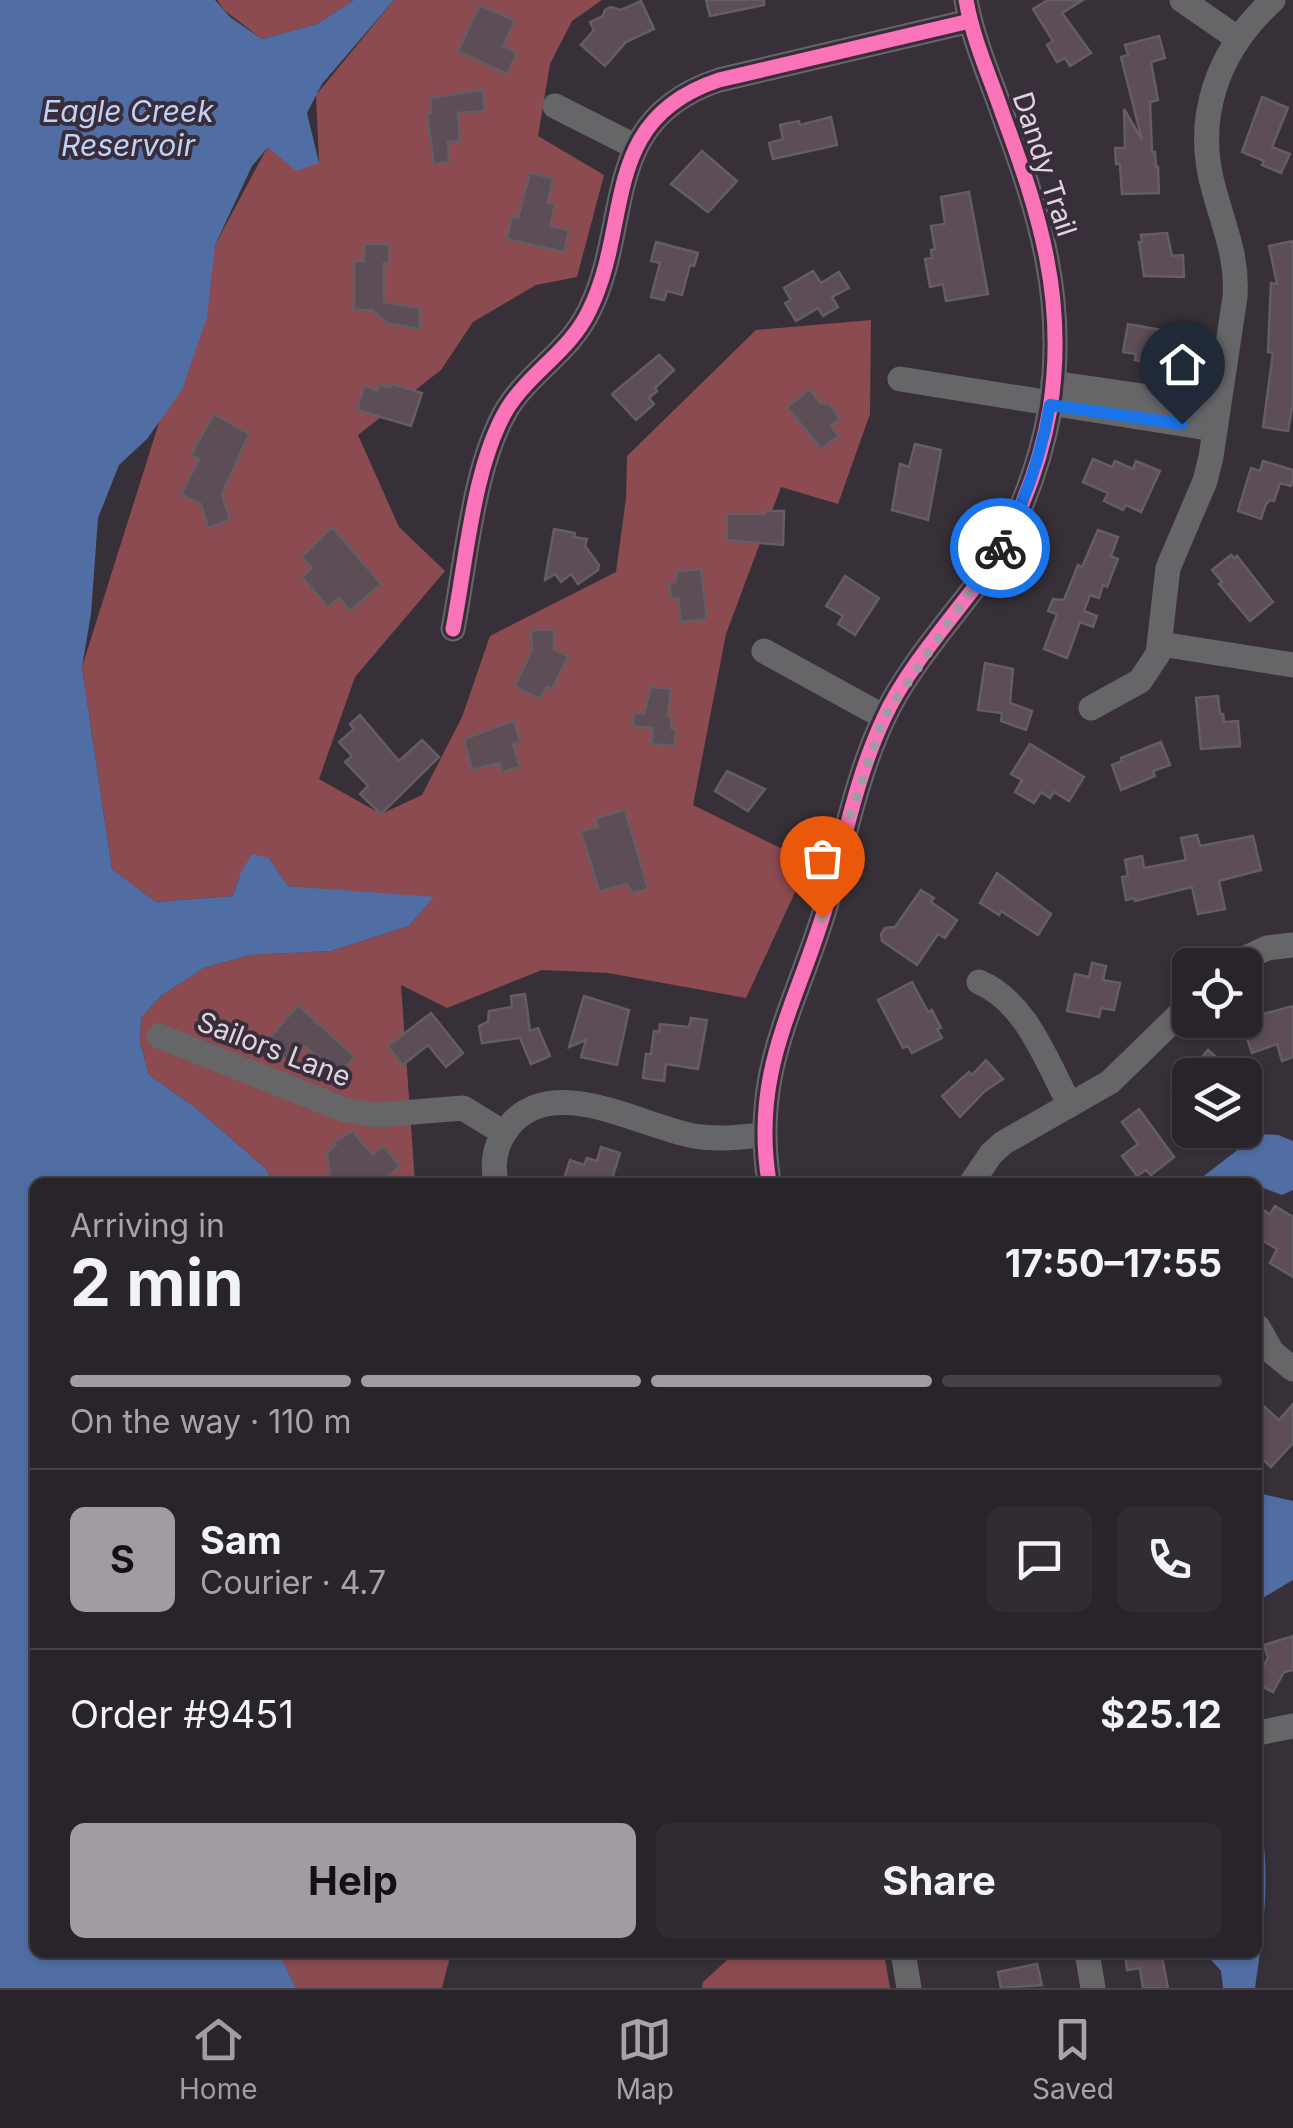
<!DOCTYPE html>
<meta charset="utf-8">
<style>
:root{--surface:#29242a;--page:#312c32;--text:#f1f3f6;--muted:#a5a4a8;--line:#454147;--accent:#a29ba4}
body{margin:0;font-family:Inter,sans-serif;background:var(--page);color:var(--text);height:100vh;display:flex;flex-direction:column;font-size:38px;white-space:nowrap}
*{box-sizing:border-box;margin:0}
p{font-size:32px;color:var(--muted)}
.icon{flex:none;width:55px;height:55px;fill:none;stroke:currentColor;stroke-width:2;stroke-linecap:round;stroke-linejoin:round}
.map{position:relative;flex:1;overflow:hidden}
.drawer{position:absolute;left:30px;top:1178px;width:1232px;height:780px;display:flex;flex-direction:column;background:var(--surface);border-radius:15px;box-shadow:0 2px 8px #0004,0 0 0 2px var(--line)}
.drawer>*{flex:none}
.buttons{position:absolute;left:1172px;top:948px;display:grid;gap:20px}
.buttons a{display:grid;place-items:center;width:90px;height:90px;border-radius:15px;background:var(--surface);box-shadow:0 2px 8px #0004,0 0 0 2px var(--line);font-size:50px}
.pin{position:absolute;display:grid;place-items:center;width:85px;height:85px;color:#fff;margin:-102px -42px;border-radius:50% 50% 50% 0;rotate:-45deg;box-shadow:0 0 10px #0007}
.pin .icon{rotate:45deg}
.courier{position:absolute;display:grid;place-items:center;width:100px;height:100px;margin:-50px;border:8px solid #1a73e8;border-radius:50%;background:#fff;color:#222;box-shadow:0 2px 12px #0007}
.head em{font-style:normal;font-weight:700}
.head div{display:flex;flex-direction:column-reverse}
.head{display:flex;align-items:center;justify-content:space-between;height:170px;padding:0 40px}
h1{font-size:65px;font-weight:700;line-height:75px}
.bar{display:grid;grid-template-columns:repeat(4,1fr);gap:15px 10px;align-content:center;height:120px;padding:0 40px}
.bar i{height:12px;border-radius:8px;background:var(--line)}
.bar .active{background:var(--accent)}
.bar p{grid-column:span 4}
.line{display:flex;align-items:center;gap:25px;padding:0 40px;border-top:2px solid var(--line)}
.line div{flex:1}
.round{display:grid;place-items:center;flex:none;width:105px;height:105px;border-radius:15px;background:var(--page)}
.primary-button{display:flex;gap:20px;margin-top:auto;padding:20px 40px}
.primary-button a{flex:1;height:115px;border-radius:15px;background:var(--accent);color:#111;font-size:40px;font-weight:700;line-height:115px;text-align:center}
.primary-button a+a{background:var(--page);color:var(--text)}
.tab-bar{display:flex;justify-content:space-around;align-items:center;height:140px;border-top:2px solid var(--line);background:var(--surface);font-size:28px;color:var(--muted)}
.tab-bar a{display:grid;justify-items:center;gap:5px}
.tab-bar .active{color:var(--accent)}
.map>svg:first-child{display:block}
</style>
<div class="map">
<svg width="1293" height="1988" viewBox="0 0 1293 1988">
<rect width="100%" height="100%" fill="#373038"/>
<g fill="#8b4b50">
<path d="M217,0h137l-37,24 -55,15 -38,-29z"/>
<path d="M394,0h208l-30,21 -22,43 -12,72 66,39 -27,102 -41,8 -63,37 -32,48 -83,65 41,92 46,44 -90,106 -36,102 62,35 41,-19 40,-78 28,-81 126,-64 10,-74 1,-42 129,-126 115,-10 -1,94 -32,90 -57,-17 -55,147 -33,171 116,57 -63,136 -138,-25 -66,-3 -95,38 -46,-23 14,197h-142l-7,-13 -70,-61 -47,-33 -9,-33 1,-24 20,-22 43,-28 46,-13 81,-4 78,-25 24,-28 -145,-12 -19,-28 -29,16 -7,22 -77,6 -44,-33 -30,-202 133,-422 53,-99 51,17 -3,-68z"/>
<path d="M279,1953h172l-9,35h-146z"/>
<path d="M735,1953h149l6,35h-188l1,-6z"/>
</g>
<g fill="#506ea3">
<path d="M0,0h215l15,17 32,22 55,-15 37,-24h40l-72,84 -15,29 12,50 -23,8 -28,-24 -16,19 -37,79 -8,72 -25,73 -35,49 -28,26 -21,53 -7,96 -9,53 30,202 44,33 77,-6 7,-22 12,-20 17,4 19,28 146,11 -25,29 -78,25 -81,4 -46,13 -43,28 -20,22 -1,24 9,33 47,33 70,61 7,13h-238v770l244,1 17,35h-296z"/>
<path d="M1258,1134l20,1 15,6v49l-11,5 -24,-9v-4h-62z"/>
<path d="M1258,1493l35,8v79l-35,21z"/>
<path d="M1258,1809c14,59 6,120 -3,179h-32l-2,-17 -16,-18 53,-1z"/>
</g>
<g fill="#5c4d57" stroke="#645d62" stroke-width="2.5">
<path d="M706,0h58v5l-54,11z"/>
<path d="M1048,0h35l-21,13 29,40 -21,13 -5,-8 -8,4 -10,-17 6,-4 -20,-32z"/>
<path d="M641,1l13,28 -28,13 -21,24 -24,-21 13,-15 -4,-8 13,-6 2,-6 6,-3 10,3z"/>
<path d="M480,5l35,16 -12,25 14,7 -10,21 -49,-23z"/>
<path d="M1159,36l6,22 -14,4 7,38 -8,2 2,50h3l1,15h2l1,26 -37,1 -2,-30h-4l-1,-16h10l-1,-39 18,31 -21,-83 7,-2 -3,-10z"/>
<path d="M483,90l2,21 -27,2 2,28 -12,1 1,20 -15,2 -7,-50 4,-1 -1,-15z"/>
<path d="M1262,97l26,11 -16,39 18,7 -9,19 -19,-8 2,-4 -22,-9z"/>
<path d="M831,117l6,28 -64,14 -4,-16 14,-4 -3,-14 19,-4 1,4z"/>
<path d="M702,151l35,30 -29,31 -37,-28z"/>
<path d="M530,173l23,5 -5,25 7,1 -5,22 19,4 -5,22 -57,-13 5,-23 6,2z"/>
<path d="M969,192l19,102 -42,7 -3,-17 -13,3 -5,-28 7,-1 -1,-8 4,-1 -4,-23 14,-2 -4,-27z"/>
<path d="M1167,233l5,23 11,-1 1,22 -40,-1 -5,-34h3l-1,-7z"/>
<path d="M1293,241v161l-5,29 -25,-4 10,-74 -5,-1 3,-69 6,1 -8,-38z"/>
<path d="M656,242l42,11 -4,13 -4,-1 -8,30 -15,-4 -3,9 -13,-3 9,-34 -9,-2z"/>
<path d="M364,244h25v19h-5v39l36,6v21l-33,-6 -15,-13h-18v-49h10z"/>
<path d="M813,271l8,12 18,-11 10,16 -17,9 6,10 -15,9 -5,-8 -22,13 -11,-18 6,-3 -7,-12z"/>
<path d="M1128,324l56,10 -3,19 -17,-3 -2,15 -27,-5 1,-6 -13,-2z"/>
<path d="M659,355l15,15 -19,18 2,3 -8,7 5,6 -18,16 -24,-26z"/>
<path d="M379,384l11,4 2,-4 30,9 -11,33 -54,-16 7,-24 13,4z"/>
<path d="M810,389l10,14 9,1 11,15 -9,7 8,10 -18,13 -34,-42z"/>
<path d="M214,414l35,20 -27,60 8,26 -22,8 -7,-24 -20,-10 18,-35 -8,-4z"/>
<path d="M915,444l26,6 -13,70 -36,-10 8,-46 9,3z"/>
<path d="M1093,459l19,8 3,-6 18,8 3,-8 24,10 -19,41 -15,-7 -3,5 -19,-9 4,-8 -25,-11z"/>
<path d="M1263,461l30,9v9l-2,7 -11,-3 -6,18 -4,-1 -4,4 -5,15 -23,-8 13,-43 9,3z"/>
<path d="M765,511h19l-1,34 -56,-5v-26h38z"/>
<path d="M332,527l49,57 -31,27 -11,-13 -11,9 -26,-30 10,-9 -10,-11z"/>
<path d="M554,529l21,4 -1,4 13,2 -2,7 14,19 -1,5 -20,14 -7,-10 -10,8 -6,-8 -10,6z"/>
<path d="M1098,530l20,7 -7,19 7,3 -11,28 -4,-2 -4,13 -9,-3 -6,16 13,5 -4,11 -13,-5 -13,36 -23,-9 13,-35 -9,-3 5,-12 11,1 14,-35 4,2z"/>
<path d="M1231,555l3,3 3,-2 36,46 -23,19 -31,-37 3,-2 -10,-12z"/>
<path d="M701,569l6,50 -26,3 -3,-24 -7,1 -2,-16 7,-1v-10z"/>
<path d="M845,576l34,22 -24,37 -17,-11 5,-8 -17,-10z"/>
<path d="M531,630h23v19l14,8 -16,32 -5,-2 -7,12 -25,-13 17,-36z"/>
<path d="M985,663l28,6 -3,34 22,8 -6,19 -25,-9 1,-8 -24,-3z"/>
<path d="M651,687l20,2 -3,27 4,1 -1,11 5,1 -2,17 -23,-2 2,-16 -20,-2 1,-13 10,1z"/>
<path d="M1218,696l2,18h3l1,8 14,-1 2,25 -39,3 -5,-51z"/>
<path d="M360,715l39,46 23,-21 17,17 -58,57 -21,-20 8,-8 -23,-24 7,-6 -13,-14 15,-13 -4,-5z"/>
<path d="M514,721l6,21 -7,2 7,23 -18,5 -3,-9 -27,7 -8,-31z"/>
<path d="M1161,742l9,23 -17,6 2,5 -34,14 -9,-25 10,-4 -1,-3z"/>
<path d="M1030,744l54,33 -15,24 -15,-9 -4,6 -9,-6 -7,11 -19,-11 7,-12 -11,-6z"/>
<path d="M727,771l38,18 -17,22 -33,-20z"/>
<path d="M625,810l23,79 -17,4 -3,-9 -29,7 -18,-60 17,-4 -2,-9z"/>
<path d="M1197,835l3,11 53,-10 8,34 -42,11 6,28 -27,5 -6,-27 -57,14v-3l-9,2 -4,-23 6,-1 -3,-16 17,-4 2,12 42,-8 -5,-22z"/>
<path d="M997,873l54,41 -13,21 -37,-24 -2,4 -19,-12z"/>
<path d="M921,890l13,8 -3,4 26,18 -12,18 -7,-4 -21,31 -35,-24 -1,-7 4,-6 10,-1z"/>
<path d="M1092,963l14,3 -3,14 17,3 -6,27 -13,-2 -2,9 -32,-6 8,-37 14,3z"/>
<path d="M912,982l16,30 4,-2 9,18 -4,1 5,9 -30,15 -4,-7 -5,2 -25,-48z"/>
<path d="M525,994l5,37 8,-3 12,28 -19,8 -11,-26 -38,5 -3,-17 9,-4 1,-11 23,-4 -1,-11z"/>
<path d="M584,996l45,14 -12,55 -36,-8 5,-17 -17,7z"/>
<path d="M298,1005l57,52 -17,18 -33,-29 -10,13 -4,-4 -5,5 -20,-18z"/>
<path d="M1293,1006v51l-11,4 -5,-17 -25,9 -11,-33z"/>
<path d="M431,1013l32,40 -17,14 -18,-22 -25,20 -15,-19z"/>
<path d="M691,1018l16,2 -9,49 -32,-5 -2,17 -21,-3 3,-24h5l3,-23 5,1 1,-8 29,3z"/>
<path d="M1208,1050l29,25h-47v30l-19,-16 5,-5 -4,-4 11,-12 3,3 4,-4v4z"/>
<path d="M986,1060l17,19 -18,12 -25,26 -18,-21 27,-24 3,3z"/>
<path d="M1139,1109l35,48 -23,18 -5,-5 -9,6 -15,-20 16,-12 -16,-22z"/>
<path d="M352,1131l21,24 10,-9 17,20 -18,16h-51l-4,-29 9,-8 -3,-2z"/>
<path d="M601,1147l19,6 -9,29h-48l7,-22 14,5 3,-7 10,3z"/>
<path d="M1275,1206l18,11v60l-23,-14 7,-14 -19,-11v-31l12,7z"/>
<path d="M1258,1401l21,19 14,-16v39l-22,24 -13,-12z"/>
<path d="M1293,1636v34l-9,2 -11,20 -15,-8v-9l10,-17 -4,-13z"/>
<path d="M1125,1952h36l7,36h-25l-3,-20 -13,2z"/>
<path d="M1037,1964l5,21 -41,3 -3,-16z"/>
</g>
<g fill="none" stroke-linecap="round" stroke-linejoin="round">
<g stroke="#666568" stroke-width="25">
<path d="M1182,0l55,38"/>
<path d="M555,106l81,41"/>
<path d="M900,379l314,50"/>
<path d="M1053,383l165,24"/>
<path d="M453,629c13,-66 20,-163 54,-220 23,-37 63,-58 82,-98 44,-88 9,-191 130,-231l251,-59"/>
<path d="M1161,644l132,21"/>
<path d="M764,651l120,66"/>
<path d="M1091,708l49,-27 18,-27 10,-86 37,-87 6,-24 24,-160c3,-39 -11,-70 -21,-107 -21,-73 4,-140 59,-190"/>
<path d="M1231,965l36,-17 26,-3"/>
<path d="M979,982c48,20 68,81 91,123"/>
<path d="M159,1036l186,74 32,5 86,-7 41,25"/>
<path d="M496,1182c-5,-22 0,-40 14,-57 44,-52 130,1 184,11 23,4 47,1 70,-1"/>
<path d="M769,1182c-18,-112 27,-175 57,-276 18,-63 30,-129 58,-188 19,-43 61,-92 90,-130 39,-51 65,-116 76,-179 17,-109 -10,-194 -47,-294 -13,-38 -30,-75 -37,-115"/>
<path d="M972,1182l19,-28 12,-11 107,-61 80,-78"/>
<path d="M1258,1327l14,25 21,17"/>
<path d="M1258,1733l35,-7"/>
<path d="M903,1952l6,36"/>
<path d="M1087,1952l6,36"/>
</g>
<g stroke="#392d3c" stroke-width="21">
<g id="cycleway">
<path d="M453,629c13,-66 20,-163 54,-220 23,-37 63,-58 82,-98 44,-88 9,-191 130,-231l251,-59"/>
<path d="M769,1182c-18,-112 27,-175 57,-276 18,-63 30,-129 58,-188 19,-43 61,-92 90,-130 39,-51 65,-116 76,-179 17,-109 -10,-194 -47,-294 -13,-38 -30,-75 -37,-115"/>
</g>
</g>
<use href="#cycleway" stroke="#fb73b8" stroke-width="15"/>
</g>
<g fill="none" stroke-linecap="round" stroke-linejoin="round">
<path stroke="#a29ba4" stroke-width="10" stroke-dasharray="0 18" d="M822,918l21,-81 41,-120 116,-169"/>
<path stroke="#1a73e8" stroke-width="12" d="M1000,548c25,-45 41,-92 50,-143l132,19"/>
</g>
<g text-anchor="middle" dominant-baseline="central" stroke-width="8" stroke-linejoin="round" paint-order="stroke">
<g font-size="28" fill="#dcd5de" stroke="#392d3c">
<text transform="translate(1045 164) rotate(72)">Dandy Trail</text>
<text transform="translate(274 1049) rotate(21)">Sailors Lane</text>
</g>
<g font-size="30" font-style="italic" fill="#bed2f3" stroke="#392d3c">
<text x="128" y="111">Eagle Creek<tspan x="128" dy="34">Reservoir</tspan></text>
</g>
</g>
</svg>
<div class="buttons">
<a><svg class="icon" aria-label="locate" viewBox="0 0 24 24"><circle cx="12" cy="12" r="6"/><path d="M12 2v4M12 18v4M2 12h4M18 12h4"/></svg></a>
<a><svg class="icon" aria-label="layers" viewBox="0 0 24 24"><path d="M12 4l9 5-9 5-9-5zM3 14l9 5 9-5"/></svg></a>
</div>
<div class="pin" style="left:822px;top:918px;background:#ea580c"><svg class="icon" aria-label="bag" viewBox="0 0 24 24"><path d="M5 8h14l-1 12H6zM9 8a3 3 0 0 1 6 0"/></svg></div>
<div class="pin" style="left:1182px;top:424px;background:#1f2937"><svg class="icon" aria-label="home" viewBox="0 0 24 24"><path d="M3 11l9-7 9 7M6 9v11h12V9"/></svg></div>
<div class="courier" style="left:1000px;top:548px"><svg class="icon" aria-label="bike" viewBox="0 0 24 24"><circle cx="6" cy="16" r="4"/><circle cx="18" cy="16" r="4"/><path d="M6 16l4-8h5l3 8M10 8l3 8H6M13 5h3"/></svg></div>
<section class="drawer">
<div class="head"><div><h1>2 min</h1><p>Arriving in</p></div><em>17:50–17:55</em></div>
<div class="bar"><i class="active"></i><i class="active"></i><i class="active"></i><i></i><p>On the way · 110 m</p></div>
<div class="line" style="height:180px"><b class="round" style="background:var(--accent);color:#111">S</b><div><b>Sam</b><p>Courier · 4.7</p></div><a class="round"><svg class="icon" aria-label="chat" viewBox="0 0 24 24"><path d="M4 5h16v11H9l-5 4z"/></svg></a><a class="round"><svg class="icon" aria-label="phone" viewBox="0 0 24 24"><path d="M5 4h4l2 5-3 2q2 4 5 5l2-3 5 2v4C11 20 4 13 5 4z"/></svg></a></div>
<div class="line" style="height:130px"><div>Order #9451</div><b>$25.12</b></div>
<div class="primary-button"><a>Help</a><a>Share</a></div>
</section>
</div>
<nav class="tab-bar">
<a class="active"><svg class="icon" aria-label="home" viewBox="0 0 24 24"><path d="M3 11l9-7 9 7M6 9v11h12V9"/></svg>Home</a>
<a><svg class="icon" aria-label="map" viewBox="0 0 24 24"><path d="M3 6l6-2 6 2 6-2v14l-6 2-6-2-6 2zM9 4v14M15 6v14"/></svg>Map</a>
<a><svg class="icon" aria-label="saved" viewBox="0 0 24 24"><path d="M7 4h10v16l-5-4-5 4z"/></svg>Saved</a>
</nav>
